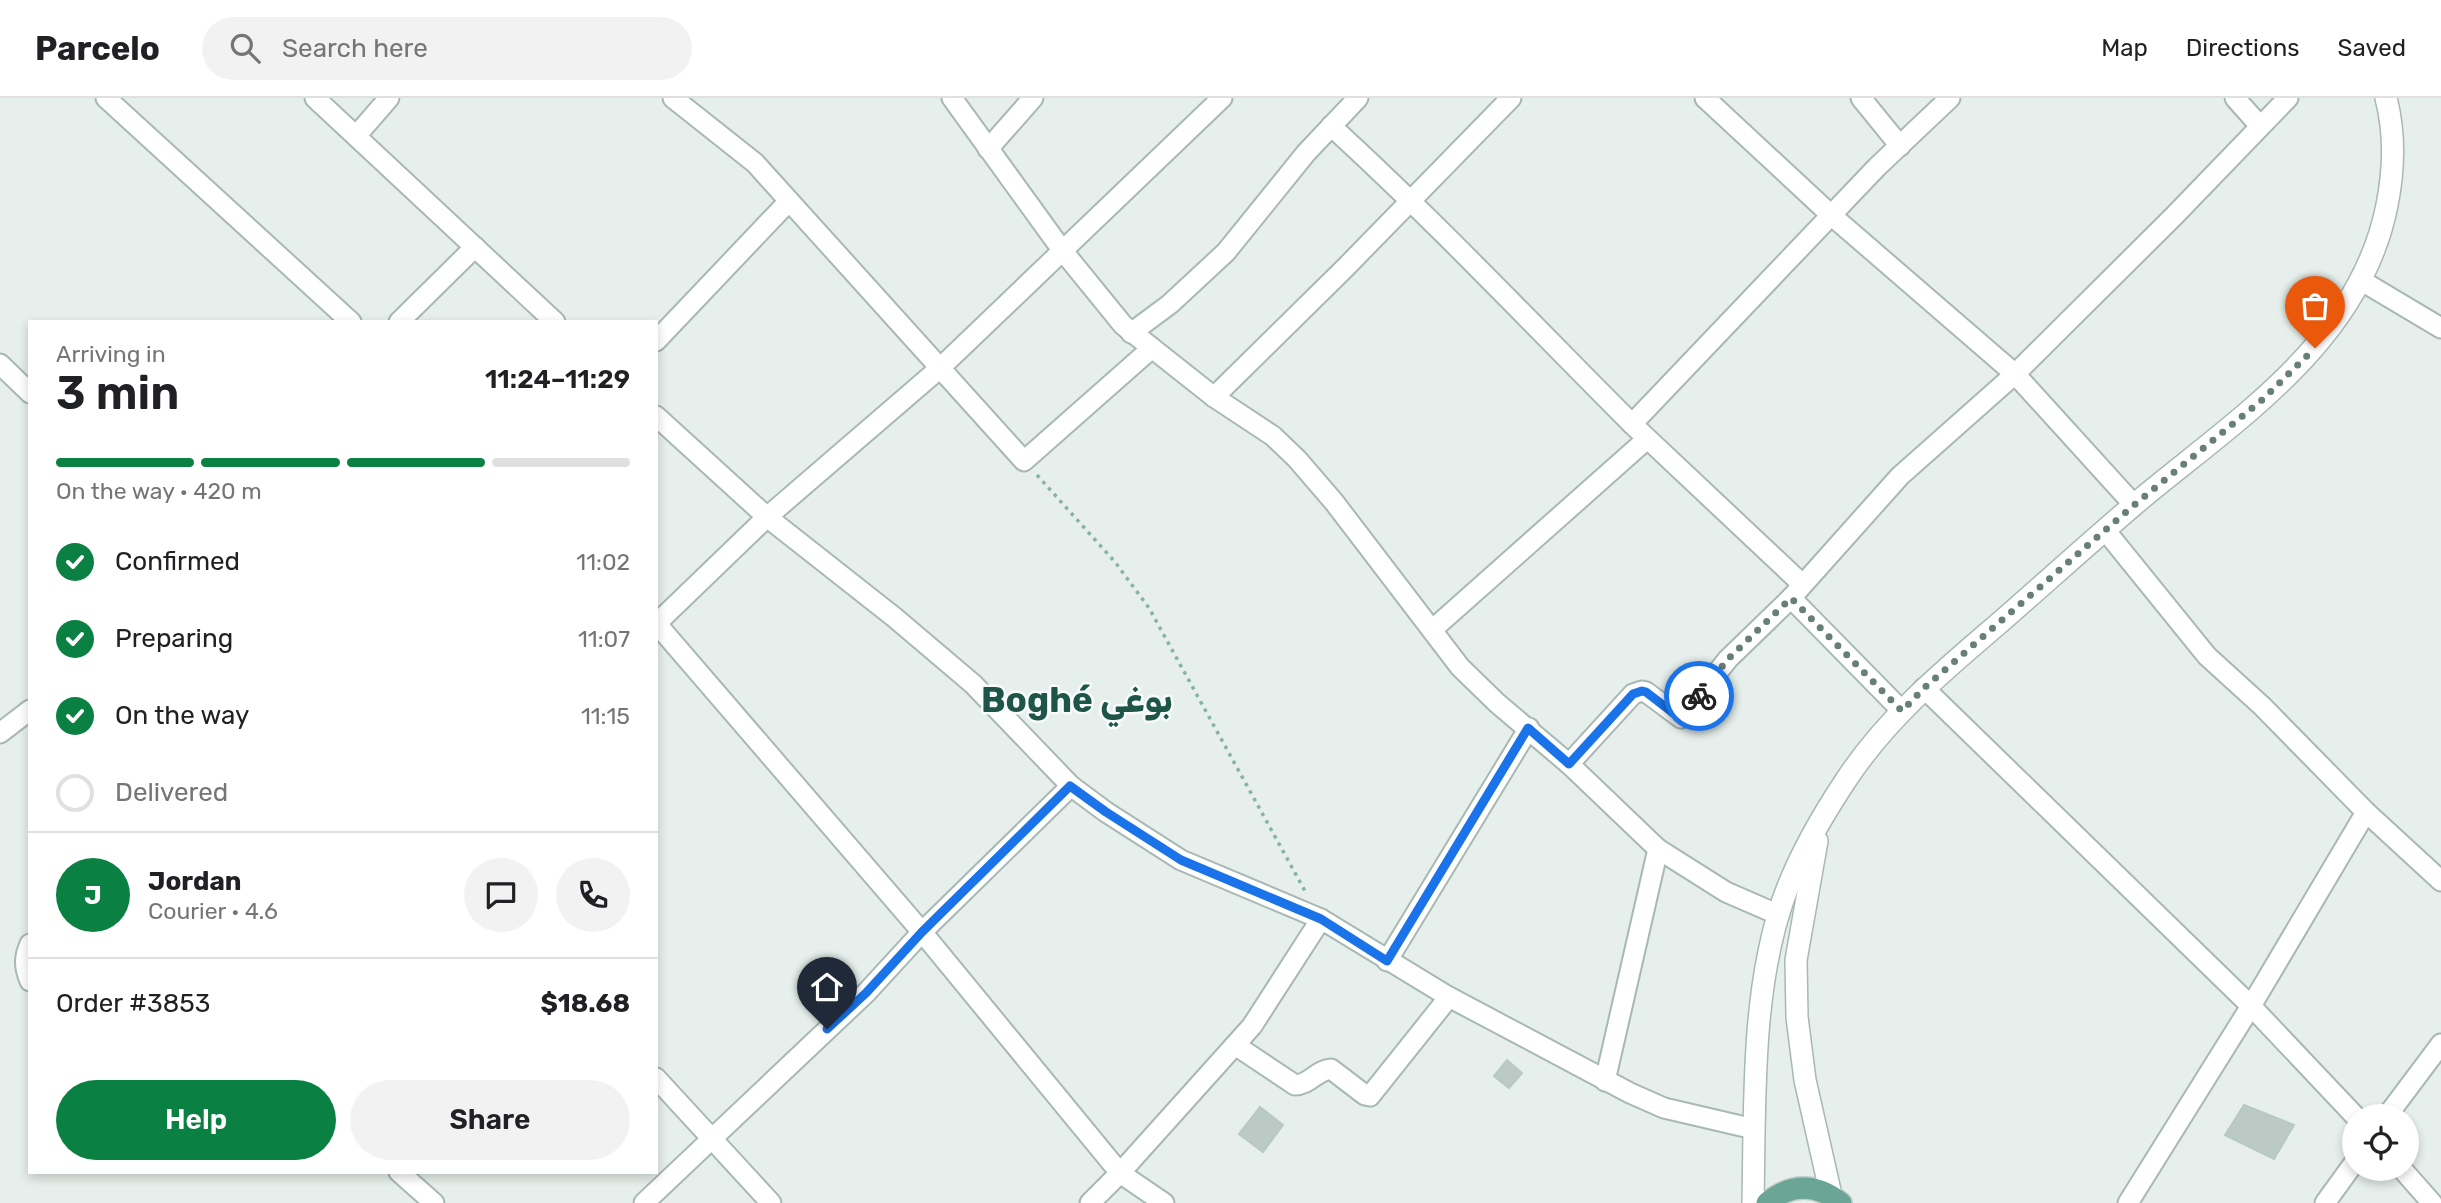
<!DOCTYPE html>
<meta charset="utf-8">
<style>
:root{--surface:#fff;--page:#f2f2f2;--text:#202124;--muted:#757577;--line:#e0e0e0;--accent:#0b8043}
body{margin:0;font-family:Rubik,"Noto Sans Arabic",sans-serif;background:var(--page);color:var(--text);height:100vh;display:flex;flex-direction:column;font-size:26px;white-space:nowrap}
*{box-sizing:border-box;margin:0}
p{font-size:23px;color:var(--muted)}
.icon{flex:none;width:38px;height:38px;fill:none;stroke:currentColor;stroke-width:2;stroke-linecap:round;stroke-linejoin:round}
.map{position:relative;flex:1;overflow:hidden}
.sheet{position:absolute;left:28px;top:222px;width:630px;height:854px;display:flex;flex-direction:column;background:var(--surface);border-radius:0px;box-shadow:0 4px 10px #0003}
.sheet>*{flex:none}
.fabs{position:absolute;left:2342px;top:1006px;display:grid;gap:14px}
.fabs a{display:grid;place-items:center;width:77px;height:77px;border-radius:50%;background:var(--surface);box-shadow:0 4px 10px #0003;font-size:35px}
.pin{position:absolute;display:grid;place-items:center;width:60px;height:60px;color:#fff;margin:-72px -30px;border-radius:50% 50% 50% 0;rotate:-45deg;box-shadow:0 0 7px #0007}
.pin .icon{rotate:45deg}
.courier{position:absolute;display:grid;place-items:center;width:70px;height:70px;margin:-35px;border:5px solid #1a73e8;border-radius:50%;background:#fff;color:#222;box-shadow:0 2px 9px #0007}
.summary em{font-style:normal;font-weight:600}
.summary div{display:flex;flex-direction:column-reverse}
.summary{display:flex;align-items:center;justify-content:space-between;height:119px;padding:0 28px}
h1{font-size:46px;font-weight:600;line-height:52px}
.bar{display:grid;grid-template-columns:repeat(4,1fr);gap:10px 7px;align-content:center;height:84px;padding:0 28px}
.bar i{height:9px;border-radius:5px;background:var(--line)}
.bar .current{background:var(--accent)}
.bar p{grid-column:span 4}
.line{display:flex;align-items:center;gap:18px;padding:0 28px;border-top:2px solid var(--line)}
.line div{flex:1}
.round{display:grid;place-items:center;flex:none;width:74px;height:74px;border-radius:37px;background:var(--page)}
ol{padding:0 28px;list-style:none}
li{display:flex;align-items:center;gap:21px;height:77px}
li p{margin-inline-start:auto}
li .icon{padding:7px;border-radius:50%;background:var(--accent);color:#fff;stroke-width:4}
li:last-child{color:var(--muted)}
li i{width:38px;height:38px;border:4px solid var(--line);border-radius:50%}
.button{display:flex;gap:14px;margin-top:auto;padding:14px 28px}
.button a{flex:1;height:80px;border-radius:42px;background:var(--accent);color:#fff;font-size:28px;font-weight:600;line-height:80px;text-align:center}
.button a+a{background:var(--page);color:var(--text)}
header{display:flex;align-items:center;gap:42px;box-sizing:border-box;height:98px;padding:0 35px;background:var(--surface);border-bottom:2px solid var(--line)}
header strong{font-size:33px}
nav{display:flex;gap:38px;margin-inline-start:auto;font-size:24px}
.search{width:490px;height:63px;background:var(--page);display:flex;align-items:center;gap:18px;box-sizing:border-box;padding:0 24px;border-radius:38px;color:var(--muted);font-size:26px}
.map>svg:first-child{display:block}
</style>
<header>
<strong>Parcelo</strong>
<div class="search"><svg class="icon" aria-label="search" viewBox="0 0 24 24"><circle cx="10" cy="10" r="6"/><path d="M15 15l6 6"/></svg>Search here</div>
<nav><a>Map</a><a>Directions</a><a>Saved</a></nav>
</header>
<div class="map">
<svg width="2441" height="1105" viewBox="0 0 2441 1105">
<rect width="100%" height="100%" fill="#e6efeb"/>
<g fill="#bbcac4" stroke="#b8c9c2" stroke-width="2">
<path d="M1507,962l15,13 -13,15 -15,-12z"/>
<path d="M2244,1007l50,20 -20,34 -49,-24z"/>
<path d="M1260,1009l23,18 -20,27 -24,-18z"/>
</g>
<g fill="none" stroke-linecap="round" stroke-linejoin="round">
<g stroke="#a8b8b2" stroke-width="23">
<g id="minor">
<path d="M106,0l245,224"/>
<path d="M315,0l240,224"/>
<path d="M673,0l82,65 269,298 128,-113"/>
<path d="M952,0l110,152 61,75 91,72 59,39 24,23 37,43 126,165 37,36 72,61 89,85 68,43 53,23"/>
<path d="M1705,0l126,117 184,159 119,131"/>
<path d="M1861,0l39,48"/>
<path d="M2235,0l25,28"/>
<path d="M1331,28c104,95 201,198 301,298"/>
<path d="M356,38l33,-38"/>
<path d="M988,51l45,-51"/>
<path d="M2362,183l79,47"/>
<path d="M399,224l76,-75"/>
<path d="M1131,235l39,-29 56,-52 80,-99 52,-55"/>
<path d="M656,243l133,-140"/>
<path d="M0,266l30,29"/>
<path d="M1214,299l131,-129 166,-170"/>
<path d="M656,318l111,101 127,100 79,67 98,102 35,26 75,48 140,59 128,78 181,96 34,15 90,21"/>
<path d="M2105,432l102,126 55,50 104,106 75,69"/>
<path d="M1802,486l-170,-160 245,-257 73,-69"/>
<path d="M1791,500l111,113"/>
<path d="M656,525l266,309 198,241 44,30"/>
<path d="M656,526l111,-107 173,-149 282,-270"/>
<path d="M1433,531l214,-190"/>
<path d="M1924,590l327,318 104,110"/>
<path d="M0,635l30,-23"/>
<path d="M1569,666l64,-70 9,-3 4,1 35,26 47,-59 63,-61 109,-122 115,-102 159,-158 114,-118"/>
<path d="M30,846c-6,13 -6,23 0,37"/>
<path d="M1387,863l142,-233"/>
<path d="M1235,947l60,40c14,0 22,-15 36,-16l34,26 5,1 79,-99"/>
<path d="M656,980l115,125"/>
<path d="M1605,983l53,-232"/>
<path d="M2387,1018l54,-72"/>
<path d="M2402,1071l30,34"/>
<path d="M399,1074l35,31"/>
<path d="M644,1105l222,-210 56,-61 149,-146"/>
<path d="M1090,1105l30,-30 132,-147 69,-107"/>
<path d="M2128,1105l123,-197 115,-194"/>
<path d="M2325,1105l29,-40"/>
</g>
</g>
<g stroke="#a8b8b2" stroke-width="24">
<g id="tertiary">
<path d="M1817,743l-21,119 1,57 8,63 26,115"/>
<path d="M1753,1105c2,-97 -2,-211 30,-303 14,-40 39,-84 63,-120 40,-61 96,-108 151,-155 46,-40 91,-81 138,-121 100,-84 225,-161 252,-299 7,-35 8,-72 -1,-107"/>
</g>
</g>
<g stroke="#c2cac8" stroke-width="24">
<path id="primary" d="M1767,1105c24,-20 49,-20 74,0"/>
</g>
<path stroke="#86b3a5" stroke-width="3.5" stroke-dasharray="3.5 5" stroke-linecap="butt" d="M1037,377l78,87 34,46 156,283"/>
<use href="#minor" stroke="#fff" stroke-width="19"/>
<use href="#tertiary" stroke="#fff" stroke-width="21"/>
<use href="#primary" stroke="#6aa596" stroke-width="21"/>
</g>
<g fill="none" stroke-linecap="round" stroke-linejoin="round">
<path stroke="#687f78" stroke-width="7" stroke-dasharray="0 12.6" d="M1699,598l29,-37 63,-61 111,113 22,-23 210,-183 128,-105 53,-52"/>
<path stroke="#1a73e8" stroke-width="9" d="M827,931l39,-36 56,-61 148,-146 36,26 75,48 140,59 66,42 141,-233 41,36 64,-70 9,-3 4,1 35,27 18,-23"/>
</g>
<g text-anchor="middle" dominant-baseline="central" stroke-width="5" stroke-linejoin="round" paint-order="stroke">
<g font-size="35" font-weight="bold" fill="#1f5548" stroke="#f7fbf9">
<text x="1077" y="602">Boghé بوغي</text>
</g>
</g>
</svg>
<div class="fabs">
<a><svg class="icon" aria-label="locate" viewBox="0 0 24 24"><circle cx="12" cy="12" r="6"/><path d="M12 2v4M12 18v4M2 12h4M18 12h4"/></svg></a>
</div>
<div class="pin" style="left:2315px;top:250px;background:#ea580c"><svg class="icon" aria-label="bag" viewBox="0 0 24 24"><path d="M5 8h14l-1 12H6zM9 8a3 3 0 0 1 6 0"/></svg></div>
<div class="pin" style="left:827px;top:931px;background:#1f2937"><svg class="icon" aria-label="home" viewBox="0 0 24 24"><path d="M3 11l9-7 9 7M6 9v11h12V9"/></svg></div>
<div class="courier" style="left:1699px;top:598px"><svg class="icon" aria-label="bike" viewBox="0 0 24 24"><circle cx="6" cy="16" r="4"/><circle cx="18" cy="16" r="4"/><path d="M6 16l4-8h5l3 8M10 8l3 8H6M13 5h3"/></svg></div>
<section class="sheet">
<div class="summary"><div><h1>3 min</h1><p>Arriving in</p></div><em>11:24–11:29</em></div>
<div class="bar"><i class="current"></i><i class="current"></i><i class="current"></i><i></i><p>On the way · 420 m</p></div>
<ol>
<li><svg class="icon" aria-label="check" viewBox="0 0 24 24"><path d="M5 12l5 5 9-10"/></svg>Confirmed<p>11:02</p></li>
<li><svg class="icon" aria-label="check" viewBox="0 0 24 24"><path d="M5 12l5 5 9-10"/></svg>Preparing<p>11:07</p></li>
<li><svg class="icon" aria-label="check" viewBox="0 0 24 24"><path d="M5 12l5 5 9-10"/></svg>On the way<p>11:15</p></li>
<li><i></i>Delivered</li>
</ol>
<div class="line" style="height:126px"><b class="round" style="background:var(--accent);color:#fff">J</b><div><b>Jordan</b><p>Courier · 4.6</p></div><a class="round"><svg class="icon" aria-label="chat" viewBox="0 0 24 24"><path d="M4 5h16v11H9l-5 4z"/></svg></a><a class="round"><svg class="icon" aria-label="phone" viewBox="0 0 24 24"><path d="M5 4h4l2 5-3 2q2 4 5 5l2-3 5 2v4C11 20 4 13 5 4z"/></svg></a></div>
<div class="line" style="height:91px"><div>Order #3853</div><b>$18.68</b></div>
<div class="button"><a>Help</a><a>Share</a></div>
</section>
</div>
